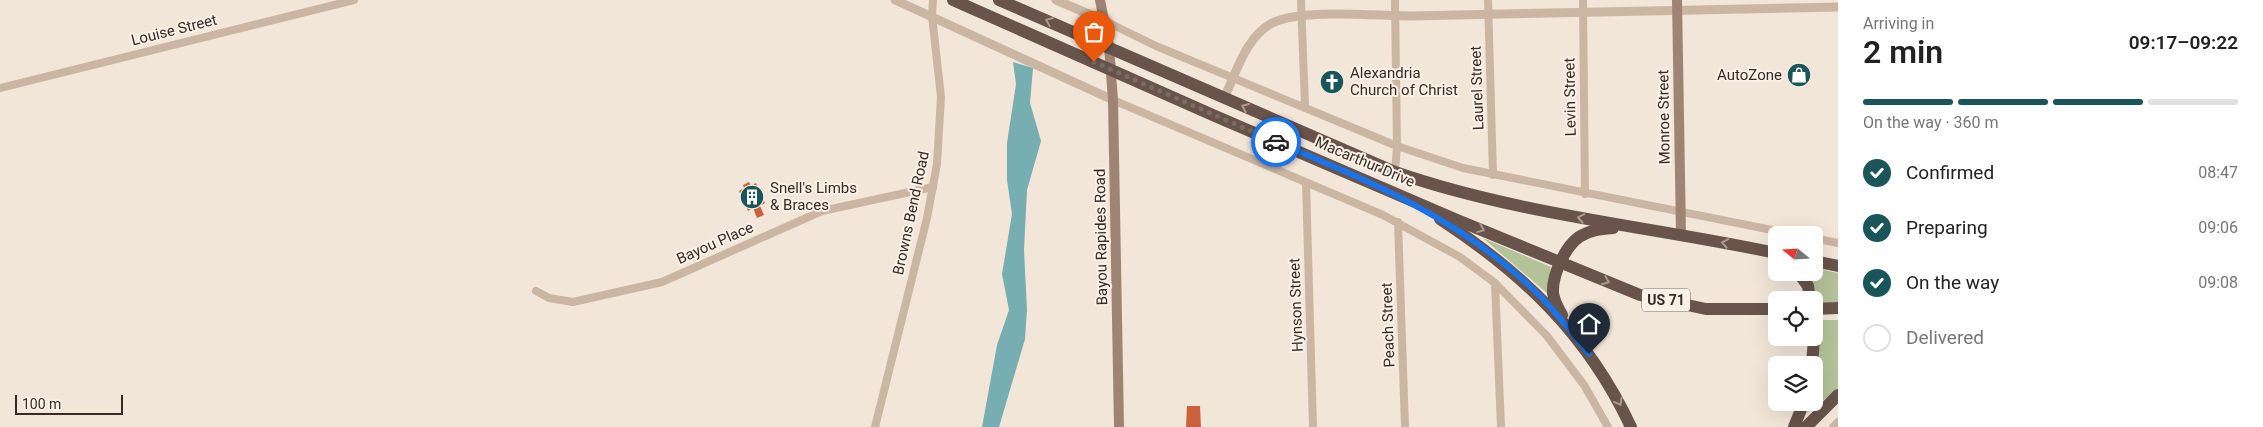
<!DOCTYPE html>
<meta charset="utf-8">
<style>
:root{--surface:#fff;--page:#f2f2f2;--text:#222;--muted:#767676;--line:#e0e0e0;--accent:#1a5559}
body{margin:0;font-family:Roboto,sans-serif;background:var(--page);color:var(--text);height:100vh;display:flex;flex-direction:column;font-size:19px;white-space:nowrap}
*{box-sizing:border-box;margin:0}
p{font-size:16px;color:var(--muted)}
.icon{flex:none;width:28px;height:28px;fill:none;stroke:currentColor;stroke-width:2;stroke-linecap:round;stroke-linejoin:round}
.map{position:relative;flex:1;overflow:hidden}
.side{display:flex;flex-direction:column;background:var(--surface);width:425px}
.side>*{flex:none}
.needle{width:32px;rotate:288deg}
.tools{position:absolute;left:1768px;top:226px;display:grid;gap:10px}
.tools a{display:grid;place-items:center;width:55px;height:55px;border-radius:8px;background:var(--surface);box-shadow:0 5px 20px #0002;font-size:25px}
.scale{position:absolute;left:15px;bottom:12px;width:108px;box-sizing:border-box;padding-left:5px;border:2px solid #362b26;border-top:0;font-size:14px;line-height:18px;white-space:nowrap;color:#362b26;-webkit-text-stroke:4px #faf0e5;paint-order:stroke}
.pin{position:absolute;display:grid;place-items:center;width:42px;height:42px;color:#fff;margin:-51px -21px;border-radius:50% 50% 50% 0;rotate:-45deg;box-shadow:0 0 5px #0007}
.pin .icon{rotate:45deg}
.courier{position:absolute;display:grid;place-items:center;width:50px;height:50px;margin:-25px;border:4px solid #1a73e8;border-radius:50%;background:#fff;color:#222;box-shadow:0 1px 6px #0007}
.head em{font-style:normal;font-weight:600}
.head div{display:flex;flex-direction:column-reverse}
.head{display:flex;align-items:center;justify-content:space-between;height:85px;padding:0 25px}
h1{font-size:32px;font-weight:600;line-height:38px}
.bar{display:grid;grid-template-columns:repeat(4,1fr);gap:8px 5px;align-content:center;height:60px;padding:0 25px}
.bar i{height:6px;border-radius:4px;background:var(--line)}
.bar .active{background:var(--accent)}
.bar p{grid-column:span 4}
ol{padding:0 25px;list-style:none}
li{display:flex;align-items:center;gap:15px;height:55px}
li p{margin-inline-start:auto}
li .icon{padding:5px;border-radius:50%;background:var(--accent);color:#fff;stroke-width:4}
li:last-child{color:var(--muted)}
li i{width:28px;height:28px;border:2px solid var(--line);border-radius:50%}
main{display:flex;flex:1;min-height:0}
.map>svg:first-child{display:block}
</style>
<main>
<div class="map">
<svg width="1838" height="427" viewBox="0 0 1838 427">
<rect width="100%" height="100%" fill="#f2e6d8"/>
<g fill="#b4c298">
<path d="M1483,238l68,29 -3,27z"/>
<path d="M1814,268l24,5v32l-24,1 -13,-33 13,-1z"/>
<path d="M1817,320h21v69l-31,24 4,-10 3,-1 4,-50z"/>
</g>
<path fill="#76aeb1" d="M1013,62l20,6 -3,35 11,38 -14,49 -3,60 3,60 -2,29 -26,88h-17l15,-82 12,-35 -7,-36 10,-60 -5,-34v-37l9,-59z"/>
<g fill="#cb603d">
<path d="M749,182l2,4 5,-3 9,20 -5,3 4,9 -7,3 -4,-10 -5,3 -9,-20 5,-3 -1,-3z"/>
<path d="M1187,406h13l1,21h-15z"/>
</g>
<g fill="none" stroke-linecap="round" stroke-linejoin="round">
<g stroke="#cbb6a4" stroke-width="8">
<path d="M1301,0l4,106"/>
<path d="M1395,0l2,146 -2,26"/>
<path d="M1488,0l5,175"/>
<path d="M1583,0l2,194"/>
<path d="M1105,21l51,25 241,100 66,22 334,67"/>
<path d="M0,88l354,-88"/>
<path d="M1113,100l270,115 77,42 35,26 52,53 37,49 24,42"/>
<path d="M1306,183l7,244"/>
<path d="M1398,222l7,205"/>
<path d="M1814,238l24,5"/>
<path d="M1495,283l6,144"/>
<path d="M536,291l13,7 24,4 89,-20 160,-71 111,-24"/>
<path d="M875,427l52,-209 10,-54 4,-67 -9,-81 1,-16"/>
<path d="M1833,427l5,-5"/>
</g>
<g stroke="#cbb6a4" stroke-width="9">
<path d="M895,0l218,100"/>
<path d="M1056,0l49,21"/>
<path d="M1224,98c13,-26 21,-60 48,-75 30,-15 104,-7 139,-7 142,-3 285,-6 427,-9"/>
</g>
<g stroke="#9e8475" stroke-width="10">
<path d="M1100,0l9,46 4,54 6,327"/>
<path d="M1677,0l4,234"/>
</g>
<g stroke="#68544a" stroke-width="12">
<path d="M953,0l262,116 242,104 183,75 66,14h70"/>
<path d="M999,0l396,172c124,43 254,54 381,81"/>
<path d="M1440,219c84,55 148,116 191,208"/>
<path d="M1814,261l24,5"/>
<path d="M1798,272l10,14 2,14"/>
<path d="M1814,309l24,-1"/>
<path d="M1562,315c-4,-7 -8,-14 -9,-22 -1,-18 12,-46 26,-56 11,-7 22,-8 34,-9"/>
<path d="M1812,365l2,-27"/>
<path d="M1794,427l10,-25"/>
<path d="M1806,427l32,-32"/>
</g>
</g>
<defs><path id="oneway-chevron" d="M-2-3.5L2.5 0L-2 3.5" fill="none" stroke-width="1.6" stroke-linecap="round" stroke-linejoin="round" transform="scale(1.25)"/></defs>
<g stroke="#aa9a90">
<use href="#oneway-chevron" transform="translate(1049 21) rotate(-157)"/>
<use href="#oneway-chevron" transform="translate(1245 107) rotate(-157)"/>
<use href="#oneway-chevron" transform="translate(1581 218) rotate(-169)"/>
<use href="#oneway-chevron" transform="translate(1481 229) rotate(22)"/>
<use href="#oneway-chevron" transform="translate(1725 243) rotate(-169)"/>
<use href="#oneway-chevron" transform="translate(1606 281) rotate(22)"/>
<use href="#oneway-chevron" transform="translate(1619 402) rotate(61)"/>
</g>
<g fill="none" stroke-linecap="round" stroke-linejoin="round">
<path stroke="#786c64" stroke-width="5" stroke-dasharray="0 9" d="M1094,62l182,80"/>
<path stroke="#1a73e8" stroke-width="6" d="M1276,142c94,39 191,80 264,154 18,18 33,39 49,58"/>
</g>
<defs>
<g id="shop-disc" transform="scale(1.25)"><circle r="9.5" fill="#1a5559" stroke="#faf0e5"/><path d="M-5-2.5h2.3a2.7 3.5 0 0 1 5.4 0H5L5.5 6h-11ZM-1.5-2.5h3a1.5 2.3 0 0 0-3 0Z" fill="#fff"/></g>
<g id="church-disc" transform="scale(1.25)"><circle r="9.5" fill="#1a5559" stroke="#faf0e5"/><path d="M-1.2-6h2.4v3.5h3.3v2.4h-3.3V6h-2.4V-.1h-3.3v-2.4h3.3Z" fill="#fff"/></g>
<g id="building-disc" transform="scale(1.25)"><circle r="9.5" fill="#1a5559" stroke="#faf0e5"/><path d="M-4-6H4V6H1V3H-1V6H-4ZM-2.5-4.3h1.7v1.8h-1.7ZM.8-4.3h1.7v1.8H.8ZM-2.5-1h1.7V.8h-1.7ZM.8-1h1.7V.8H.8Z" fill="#fff"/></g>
</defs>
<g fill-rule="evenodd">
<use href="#shop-disc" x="1799" y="75"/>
<use href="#church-disc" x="1332" y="82"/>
<use href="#building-disc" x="752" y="197"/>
</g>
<g text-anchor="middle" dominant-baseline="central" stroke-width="4" stroke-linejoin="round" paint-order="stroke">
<rect fill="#faf0e5" stroke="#71665f" stroke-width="1" x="1642" y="288.5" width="48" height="23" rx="4"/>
<g font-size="14" font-weight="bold" fill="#362b26">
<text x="1666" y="300">US 71</text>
</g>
<g font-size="15" fill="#362b26" stroke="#faf0e5">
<text transform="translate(174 30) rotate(-14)">Louise Street</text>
<text transform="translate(1477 88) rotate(-92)">Laurel Street</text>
<text transform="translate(1570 97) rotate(-91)">Levin Street</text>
<text transform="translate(1664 117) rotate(-91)">Monroe Street</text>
<text transform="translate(1365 162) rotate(23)">Macarthur Drive</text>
<text transform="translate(911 213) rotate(-78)">Browns Bend Road</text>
<text transform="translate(1101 237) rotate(-91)">Bayou Rapides Road</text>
<text transform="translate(715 243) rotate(-24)">Bayou Place</text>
<text transform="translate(1296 305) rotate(-92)">Hynson Street</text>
<text transform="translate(1388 325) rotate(-92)">Peach Street</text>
</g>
<g font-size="15" fill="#362b26" stroke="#faf0e5" text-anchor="start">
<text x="1350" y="73">Alexandria<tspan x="1350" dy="17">Church of Christ</tspan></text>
<text x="1782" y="75" text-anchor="end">AutoZone</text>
<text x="770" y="188">Snell's Limbs<tspan x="770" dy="17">&amp; Braces</tspan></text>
</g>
</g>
</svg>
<div class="tools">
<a><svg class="needle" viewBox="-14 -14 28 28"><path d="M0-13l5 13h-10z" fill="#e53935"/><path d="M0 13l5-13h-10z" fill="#767676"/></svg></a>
<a><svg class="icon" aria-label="locate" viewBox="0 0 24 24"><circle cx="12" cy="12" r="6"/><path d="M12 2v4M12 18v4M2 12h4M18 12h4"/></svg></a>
<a><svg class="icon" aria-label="layers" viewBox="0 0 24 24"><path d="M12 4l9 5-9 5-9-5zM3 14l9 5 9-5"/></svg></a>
</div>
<div class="scale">100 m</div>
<div class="pin" style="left:1094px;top:62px;background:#ea580c"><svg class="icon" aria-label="bag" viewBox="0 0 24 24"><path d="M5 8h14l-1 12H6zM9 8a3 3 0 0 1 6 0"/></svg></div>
<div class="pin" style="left:1589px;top:354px;background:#1f2937"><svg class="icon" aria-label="home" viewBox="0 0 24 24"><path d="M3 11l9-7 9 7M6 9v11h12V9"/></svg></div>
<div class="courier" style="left:1276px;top:142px"><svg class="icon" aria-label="car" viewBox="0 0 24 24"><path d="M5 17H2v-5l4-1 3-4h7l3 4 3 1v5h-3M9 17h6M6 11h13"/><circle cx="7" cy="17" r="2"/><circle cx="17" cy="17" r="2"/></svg></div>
</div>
<section class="side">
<div class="head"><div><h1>2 min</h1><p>Arriving in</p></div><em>09:17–09:22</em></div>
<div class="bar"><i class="active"></i><i class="active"></i><i class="active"></i><i></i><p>On the way · 360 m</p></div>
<ol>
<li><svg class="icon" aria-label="check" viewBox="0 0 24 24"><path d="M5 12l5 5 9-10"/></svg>Confirmed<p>08:47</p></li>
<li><svg class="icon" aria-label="check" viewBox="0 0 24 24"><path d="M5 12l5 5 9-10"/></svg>Preparing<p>09:06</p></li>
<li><svg class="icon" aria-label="check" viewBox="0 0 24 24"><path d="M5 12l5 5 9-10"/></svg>On the way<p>09:08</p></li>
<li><i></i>Delivered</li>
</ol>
</section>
</main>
